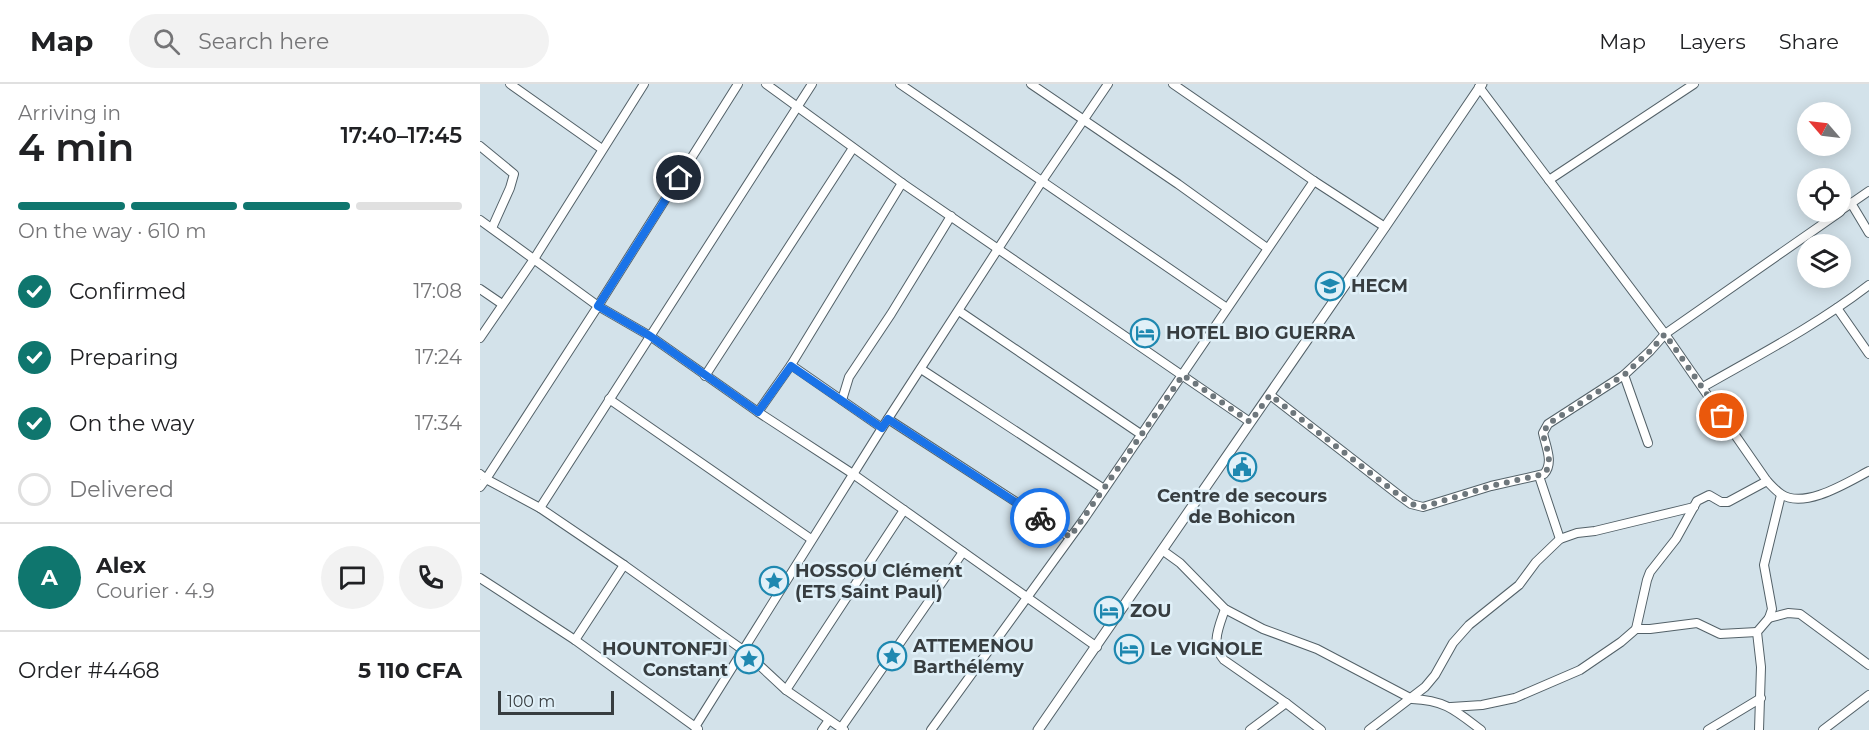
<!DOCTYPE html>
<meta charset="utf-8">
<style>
:root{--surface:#fff;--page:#f2f2f2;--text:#202124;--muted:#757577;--line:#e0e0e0;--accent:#0f766e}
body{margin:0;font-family:Montserrat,sans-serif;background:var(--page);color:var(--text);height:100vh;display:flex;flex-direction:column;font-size:22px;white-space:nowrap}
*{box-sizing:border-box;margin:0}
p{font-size:20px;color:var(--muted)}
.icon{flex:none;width:33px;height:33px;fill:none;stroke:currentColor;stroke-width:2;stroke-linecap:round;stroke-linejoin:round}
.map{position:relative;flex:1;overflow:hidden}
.panel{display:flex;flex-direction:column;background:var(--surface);width:480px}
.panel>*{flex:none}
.needle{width:39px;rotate:298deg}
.controls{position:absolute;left:1317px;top:18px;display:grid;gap:12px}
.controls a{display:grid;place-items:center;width:54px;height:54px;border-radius:50%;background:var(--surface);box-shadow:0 3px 15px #0003;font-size:30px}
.scale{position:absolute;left:18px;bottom:15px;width:116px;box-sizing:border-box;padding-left:6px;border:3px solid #373d40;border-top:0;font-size:16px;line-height:21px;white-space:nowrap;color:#373d40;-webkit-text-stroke:4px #e0f0f8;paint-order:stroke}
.pin{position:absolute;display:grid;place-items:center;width:51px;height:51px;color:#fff;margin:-26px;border:3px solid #fff;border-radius:50%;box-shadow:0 2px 6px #0007}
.courier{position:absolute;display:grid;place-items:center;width:60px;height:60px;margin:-30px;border:4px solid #1a73e8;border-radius:50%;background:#fff;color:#222;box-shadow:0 2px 8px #0007}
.overview em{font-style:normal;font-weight:600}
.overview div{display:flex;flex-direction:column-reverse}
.overview{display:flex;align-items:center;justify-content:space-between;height:102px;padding:0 18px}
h1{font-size:39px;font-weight:600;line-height:45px}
.bar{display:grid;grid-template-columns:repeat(4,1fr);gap:9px 6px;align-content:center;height:72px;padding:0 18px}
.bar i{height:8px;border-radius:4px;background:var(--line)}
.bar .selected{background:var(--accent)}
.bar p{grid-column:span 4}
.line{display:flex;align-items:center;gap:15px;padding:0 18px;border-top:2px solid var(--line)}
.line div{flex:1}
.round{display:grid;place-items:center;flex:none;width:63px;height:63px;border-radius:32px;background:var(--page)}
ol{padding:0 18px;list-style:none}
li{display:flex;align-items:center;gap:18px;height:66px}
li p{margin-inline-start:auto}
li .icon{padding:6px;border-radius:50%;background:var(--accent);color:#fff;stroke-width:4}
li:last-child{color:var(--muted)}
li i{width:33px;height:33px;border:3px solid var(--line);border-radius:50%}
header{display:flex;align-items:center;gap:36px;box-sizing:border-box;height:84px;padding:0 30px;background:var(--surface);border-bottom:2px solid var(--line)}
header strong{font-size:28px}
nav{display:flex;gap:33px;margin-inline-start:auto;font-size:21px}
.search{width:420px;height:54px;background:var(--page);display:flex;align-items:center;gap:15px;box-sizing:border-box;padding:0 21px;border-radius:33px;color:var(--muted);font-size:22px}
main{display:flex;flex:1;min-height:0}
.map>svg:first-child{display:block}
</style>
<header>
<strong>Map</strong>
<div class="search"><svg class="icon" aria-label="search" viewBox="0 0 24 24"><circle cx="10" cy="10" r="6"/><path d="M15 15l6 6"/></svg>Search here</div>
<nav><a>Map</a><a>Layers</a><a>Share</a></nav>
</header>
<main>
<section class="panel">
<div class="overview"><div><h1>4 min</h1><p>Arriving in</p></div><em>17:40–17:45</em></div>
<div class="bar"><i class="selected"></i><i class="selected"></i><i class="selected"></i><i></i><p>On the way · 610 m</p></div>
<ol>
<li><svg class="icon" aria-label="check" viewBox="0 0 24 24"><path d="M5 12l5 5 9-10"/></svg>Confirmed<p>17:08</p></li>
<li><svg class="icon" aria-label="check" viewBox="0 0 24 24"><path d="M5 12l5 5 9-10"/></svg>Preparing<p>17:24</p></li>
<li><svg class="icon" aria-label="check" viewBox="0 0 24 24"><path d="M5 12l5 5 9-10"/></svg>On the way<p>17:34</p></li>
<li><i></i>Delivered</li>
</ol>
<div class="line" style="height:108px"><b class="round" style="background:var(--accent);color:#fff">A</b><div><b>Alex</b><p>Courier · 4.9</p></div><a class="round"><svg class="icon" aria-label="chat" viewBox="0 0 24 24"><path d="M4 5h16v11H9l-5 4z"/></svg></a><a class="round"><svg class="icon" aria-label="phone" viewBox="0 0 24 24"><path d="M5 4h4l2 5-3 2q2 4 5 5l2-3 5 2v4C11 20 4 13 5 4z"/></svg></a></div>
<div class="line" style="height:78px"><div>Order #4468</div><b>5 110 CFA</b></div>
</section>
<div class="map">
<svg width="1389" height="646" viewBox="0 0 1389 646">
<rect width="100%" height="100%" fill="#d3e2ea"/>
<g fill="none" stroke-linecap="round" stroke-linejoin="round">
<g stroke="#536168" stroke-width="10">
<g id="minor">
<path d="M30,0l92,65"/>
<path d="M258,0l-140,222 52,30 108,76 95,62 51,36"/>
<path d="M286,0l136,99 348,239"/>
<path d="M420,0l327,224"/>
<path d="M551,0l147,100 89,64"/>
<path d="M693,0l141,97 71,46"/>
<path d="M999,3l186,247 175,-122"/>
<path d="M0,62l34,28 -4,14 -18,40"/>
<path d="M1069,96l145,-96"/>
<path d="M1371,119l18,30"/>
<path d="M1360,127l29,-20"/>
<path d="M0,136l118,86 -112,173 -6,-5"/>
<path d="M0,205l22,15"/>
<path d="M1357,224l32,46"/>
<path d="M479,227l183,124"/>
<path d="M0,254l54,-79 110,-175"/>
<path d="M311,281l91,63"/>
<path d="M441,285l183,120"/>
<path d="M1144,291l24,68"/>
<path d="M225,292l148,-228"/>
<path d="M1223,303c56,-32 114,-62 166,-102"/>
<path d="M790,311l130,101 11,8 12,3 68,-21 53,-12c10,-11 2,-27 -1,-41l5,-9 76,-49 26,-24 15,-17 102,147c4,4 9,10 14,13 23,16 67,-12 88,-23"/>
<path d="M129,315l202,140"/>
<path d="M362,316l7,-23 42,-63 60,-98"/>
<path d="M278,328l33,-47 111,-182"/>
<path d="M408,335l182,118"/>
<path d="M1059,392l21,63"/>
<path d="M0,403l6,-8 54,29 84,57 119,85 43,40"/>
<path d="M60,424l272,-424"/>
<path d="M682,466l18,13 45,46 38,20 54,20 95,50c33,1 44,12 69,31"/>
<path d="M0,494l95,62 123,89"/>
<path d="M745,525c-6,18 -15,35 -1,51l62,43 35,27"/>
<path d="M1289,534l19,-5 12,1 69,51"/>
<path d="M1156,545h14l47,-6 23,11 37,-2"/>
<path d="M95,556l49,-75"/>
<path d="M971,623l31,-2 33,-7 65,-28 41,-28 15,-13 11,-49 3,-8 26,-33 21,-38 12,-6 12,7h7l39,-21"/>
<path d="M215,643l187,-299 160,-247 66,-97"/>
<path d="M361,644l122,-176"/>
<path d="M342,646l7,-10"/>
<path d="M364,646l-58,-40 118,-180 193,137"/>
<path d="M451,646l153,-211 230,-338"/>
<path d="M770,646l36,-27"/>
<path d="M889,646l56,-43 10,-12 18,-32 16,-18 50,-40 17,-23 24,-23 17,-6 18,-2 99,-24"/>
<path d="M1228,646l53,-32"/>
<path d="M1279,646l2,-63 -4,-35 12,-14 3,-9 -8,-44 17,-70"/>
<path d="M1343,646l46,-35"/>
</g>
</g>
<g stroke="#536168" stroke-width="11">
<path id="tertiary" d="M558,646l347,-503 97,-143"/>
</g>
<use href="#minor" stroke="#fff" stroke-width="8"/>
<use href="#tertiary" stroke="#fff" stroke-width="9"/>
</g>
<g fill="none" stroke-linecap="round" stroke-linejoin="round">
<path stroke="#6e777c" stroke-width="6" stroke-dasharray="0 10.8" d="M560,434l30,19 113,-162 67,47 20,-27 130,101 11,8 12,3 68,-21 53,-12c10,-11 2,-27 -1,-40l5,-10 76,-49 26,-24 15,-17 57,82"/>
<path stroke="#1a73e8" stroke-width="8" d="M199,94l-81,128 52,30 108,76 33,-46 91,62 6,-9 152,99"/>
</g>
<defs>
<g id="university-ring" transform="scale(1.5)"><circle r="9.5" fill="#e0f0f8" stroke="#1e88b0" stroke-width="1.5"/><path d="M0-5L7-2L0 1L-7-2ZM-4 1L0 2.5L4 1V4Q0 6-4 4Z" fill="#1e88b0"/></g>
<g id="hotel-ring" transform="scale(1.5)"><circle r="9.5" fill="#e0f0f8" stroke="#1e88b0" stroke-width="1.5"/><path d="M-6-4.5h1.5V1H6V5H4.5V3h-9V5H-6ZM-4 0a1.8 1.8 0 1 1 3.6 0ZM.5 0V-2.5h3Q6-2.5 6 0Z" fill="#1e88b0"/></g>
<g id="civic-ring" transform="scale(1.5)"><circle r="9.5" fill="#e0f0f8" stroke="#1e88b0" stroke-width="1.5"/><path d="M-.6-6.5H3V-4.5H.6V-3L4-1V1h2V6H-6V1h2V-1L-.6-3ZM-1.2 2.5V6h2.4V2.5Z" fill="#1e88b0"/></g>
<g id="sight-ring" transform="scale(1.5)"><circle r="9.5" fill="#e0f0f8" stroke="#1e88b0" stroke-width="1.5"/><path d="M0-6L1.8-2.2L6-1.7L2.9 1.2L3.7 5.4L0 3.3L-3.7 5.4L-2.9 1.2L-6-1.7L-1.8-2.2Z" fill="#1e88b0"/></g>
</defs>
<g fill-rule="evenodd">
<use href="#university-ring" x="850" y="202"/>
<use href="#hotel-ring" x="665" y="249"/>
<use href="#civic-ring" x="762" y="383"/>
<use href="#sight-ring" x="294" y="497"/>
<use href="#hotel-ring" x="629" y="527"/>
<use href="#hotel-ring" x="649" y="565"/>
<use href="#sight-ring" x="412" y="572"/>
<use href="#sight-ring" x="269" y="575"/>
</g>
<g text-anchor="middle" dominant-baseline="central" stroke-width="5" stroke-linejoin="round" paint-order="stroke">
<g font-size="18" font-weight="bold" fill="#373d40" stroke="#e0f0f8" text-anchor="start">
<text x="871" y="202">HECM</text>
<text x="686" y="249">HOTEL BIO GUERRA</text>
<text x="762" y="412" text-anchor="middle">Centre de secours<tspan x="762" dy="21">de Bohicon</tspan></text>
<text x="315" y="487">HOSSOU Clément<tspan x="315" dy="21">(ETS Saint Paul)</tspan></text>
<text x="650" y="527">ZOU</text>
<text x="433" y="562">ATTEMENOU<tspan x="433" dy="21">Barthélemy</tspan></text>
<text x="248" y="565" text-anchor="end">HOUNTONFJI<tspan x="248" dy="21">Constant</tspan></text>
<text x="670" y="565">Le VIGNOLE</text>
</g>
</g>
</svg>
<div class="controls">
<a><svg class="needle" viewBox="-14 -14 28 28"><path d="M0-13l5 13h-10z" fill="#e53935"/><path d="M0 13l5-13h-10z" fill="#757577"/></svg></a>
<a><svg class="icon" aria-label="locate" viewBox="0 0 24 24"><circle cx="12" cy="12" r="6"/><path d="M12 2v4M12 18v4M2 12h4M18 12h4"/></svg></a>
<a><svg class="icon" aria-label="layers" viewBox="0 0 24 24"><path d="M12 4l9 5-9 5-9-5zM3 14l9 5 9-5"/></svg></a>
</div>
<div class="scale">100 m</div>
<div class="pin" style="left:1242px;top:332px;background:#ea580c"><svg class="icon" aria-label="bag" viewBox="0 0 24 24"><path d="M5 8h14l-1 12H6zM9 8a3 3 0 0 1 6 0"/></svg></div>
<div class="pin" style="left:199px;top:94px;background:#1f2937"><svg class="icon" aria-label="home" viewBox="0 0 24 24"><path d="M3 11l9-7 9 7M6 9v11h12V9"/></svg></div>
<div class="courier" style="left:560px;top:434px"><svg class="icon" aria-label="bike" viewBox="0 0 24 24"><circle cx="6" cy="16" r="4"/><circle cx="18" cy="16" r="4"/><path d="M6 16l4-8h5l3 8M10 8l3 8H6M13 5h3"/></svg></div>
</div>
</main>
